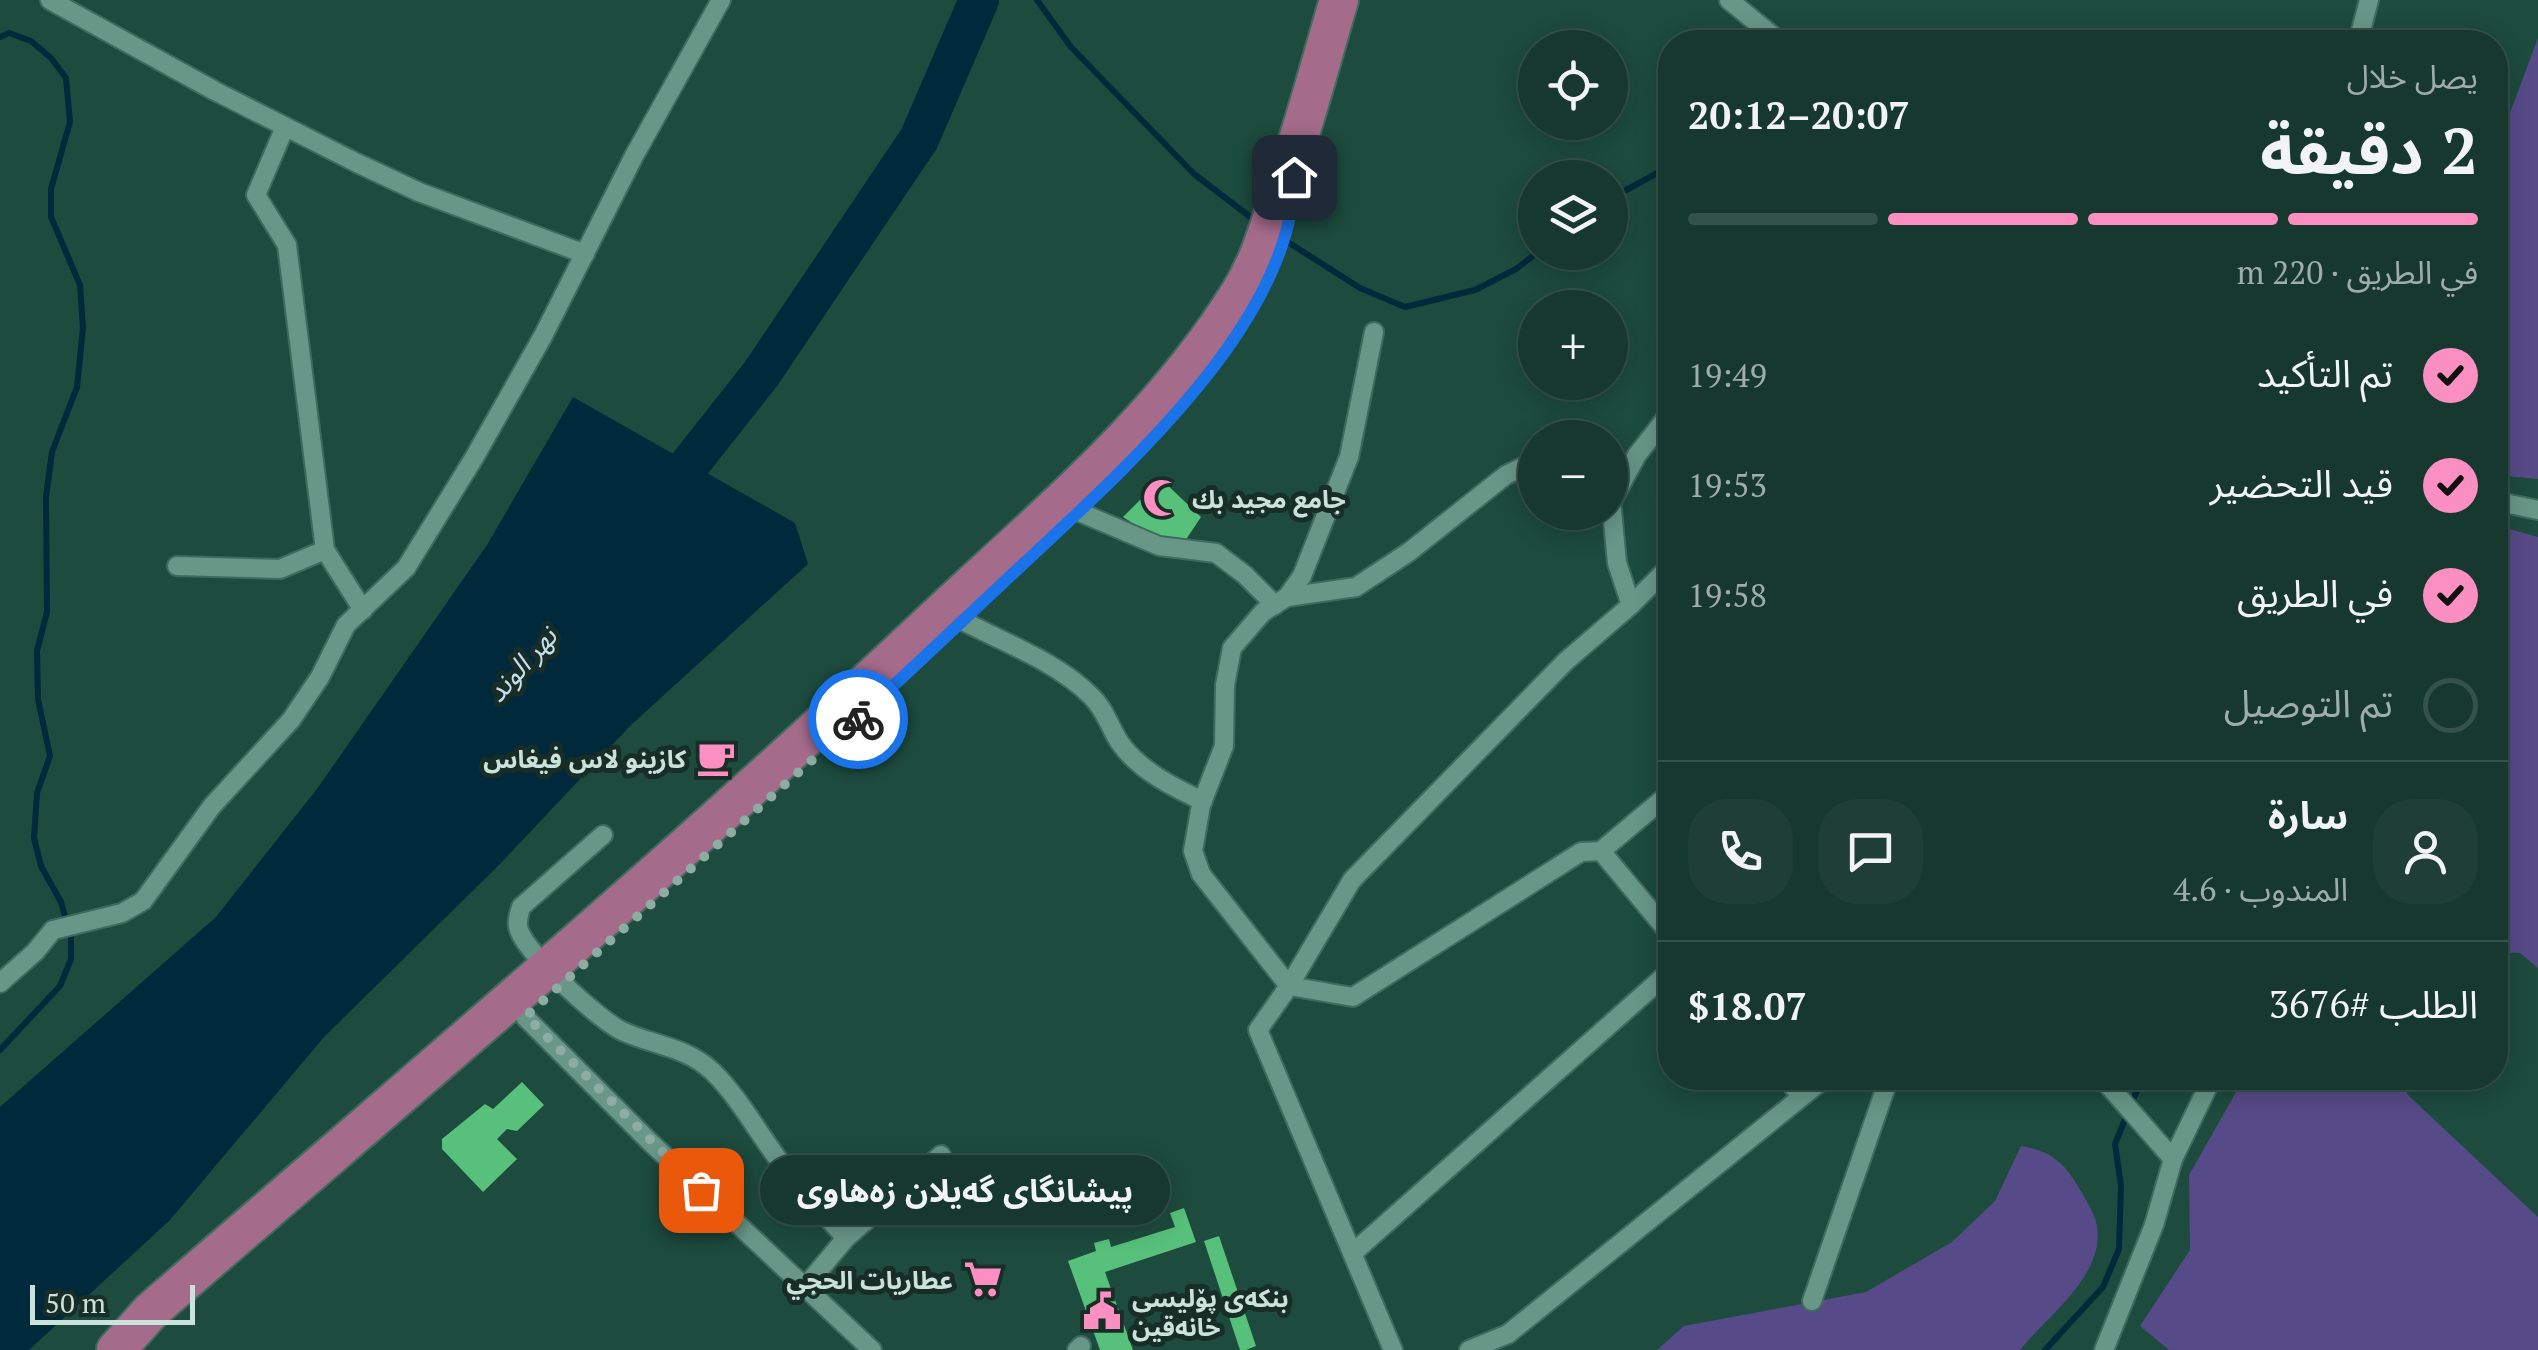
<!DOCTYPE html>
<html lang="ar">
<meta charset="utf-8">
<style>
:root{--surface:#16382e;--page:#1f3f36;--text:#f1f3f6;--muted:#9eacaa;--line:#35524a;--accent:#fc8fc1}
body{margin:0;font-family:"PT Serif","Noto Sans Arabic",serif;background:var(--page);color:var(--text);direction:rtl;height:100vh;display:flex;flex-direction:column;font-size:38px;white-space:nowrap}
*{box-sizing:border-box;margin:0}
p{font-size:32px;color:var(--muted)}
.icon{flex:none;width:55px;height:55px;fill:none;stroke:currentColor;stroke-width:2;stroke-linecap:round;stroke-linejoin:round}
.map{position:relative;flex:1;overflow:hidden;direction:ltr}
.details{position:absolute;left:1658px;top:30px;width:850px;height:1060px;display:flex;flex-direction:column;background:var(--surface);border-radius:40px;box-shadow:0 5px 25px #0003,0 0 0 2px var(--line);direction:rtl}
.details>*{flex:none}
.controls{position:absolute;left:1518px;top:30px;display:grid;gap:20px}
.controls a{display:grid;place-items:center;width:110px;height:110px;border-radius:50%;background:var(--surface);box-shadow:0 5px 25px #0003,0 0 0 2px var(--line);font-size:50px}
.scale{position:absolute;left:30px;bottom:25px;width:165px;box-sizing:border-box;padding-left:10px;border:5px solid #cae2d9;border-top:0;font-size:28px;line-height:35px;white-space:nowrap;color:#cae2d9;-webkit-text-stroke:8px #192d27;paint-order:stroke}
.pin{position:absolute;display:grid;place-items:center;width:85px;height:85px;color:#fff;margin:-42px;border-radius:20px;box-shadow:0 5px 15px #0006}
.courier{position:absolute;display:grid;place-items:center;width:100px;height:100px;margin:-50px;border:8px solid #1a73e8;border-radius:50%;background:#fff;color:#222;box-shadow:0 2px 12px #0007}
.bubble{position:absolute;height:70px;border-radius:35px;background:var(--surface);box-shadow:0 5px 25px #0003,0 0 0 2px var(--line);font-size:32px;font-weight:700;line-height:70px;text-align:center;direction:rtl}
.headline em{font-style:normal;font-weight:700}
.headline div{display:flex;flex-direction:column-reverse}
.headline{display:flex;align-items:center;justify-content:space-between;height:170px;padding:0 30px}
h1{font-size:65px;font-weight:700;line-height:75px}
.bar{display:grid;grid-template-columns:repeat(4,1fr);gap:15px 10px;align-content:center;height:120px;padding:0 30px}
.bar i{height:12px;border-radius:8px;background:var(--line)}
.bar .active{background:var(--accent)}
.bar p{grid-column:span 4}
.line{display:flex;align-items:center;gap:25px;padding:0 30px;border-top:2px solid var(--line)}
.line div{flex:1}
.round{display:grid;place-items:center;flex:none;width:105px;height:105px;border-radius:40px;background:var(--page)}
ol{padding:0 30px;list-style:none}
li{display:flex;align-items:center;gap:30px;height:110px}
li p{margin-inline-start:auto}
li .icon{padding:10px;border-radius:50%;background:var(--accent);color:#111;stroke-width:4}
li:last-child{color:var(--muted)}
li i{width:55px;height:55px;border:5px solid var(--line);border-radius:50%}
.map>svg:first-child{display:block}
</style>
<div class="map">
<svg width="2538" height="1350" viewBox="0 0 2538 1350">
<rect width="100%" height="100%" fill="#1d4b3e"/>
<g fill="#574a88">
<path d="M2538,38v441l-43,-4v-322z"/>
<path d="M2495,525l43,12v431l-18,-15 -25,-1z"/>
<path d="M2244,1078h156l8,17 130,122v133h-369l-29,-24 50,-76 -1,-75z"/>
<path d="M2021,1146c27,4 41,14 55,37 7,12 19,30 21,43 8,50 -50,90 -77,124h-363l27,-24 182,-34 86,-50 43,-41z"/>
</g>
<path fill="#00293b" d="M573,397l222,126 13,41 -177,161 -132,140 -175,172 -154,183 -141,130h-29v-243l216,-190 101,-128 170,-244z"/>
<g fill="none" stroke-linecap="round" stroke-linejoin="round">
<g stroke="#00293b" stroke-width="6">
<path d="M1037,0l34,47 123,127 63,48"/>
<path d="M0,37l9,-4 22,8 20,17 15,20 4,44 -19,67v28l29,68 3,43 -6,59 -25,65 -6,45 1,115 -10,39 1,48 12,57 -13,37 -3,45 7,28 20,36 10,35v22l-11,27 -60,64"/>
<path d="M1610,199l60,-33"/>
<path d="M1280,237l80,51 45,19 70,-17 41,-21 22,-17"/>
<path d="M2045,1350l58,-63 16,-38 2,-63 -6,-42 27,-66"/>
</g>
<path stroke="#00293b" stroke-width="40" d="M656,507l105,-133 158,-235 60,-139"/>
</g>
<g fill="#57c07a">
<path d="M1161,479l40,38 -18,27 -21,-2 -39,-25z"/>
<path d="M522,1082l22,23 -27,26 -10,-2 -10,10 20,20 -34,33 -41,-43v-10l43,-35 8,5z"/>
<path d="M1184,1208l12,34 -91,30 28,78h-33l-32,-89 28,-10 -2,-8 15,-4 2,8 64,-20 -5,-14z"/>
<path d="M1219,1236l37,110 -10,4h-6l-36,-109z"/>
</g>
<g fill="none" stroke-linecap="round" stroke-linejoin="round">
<g stroke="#416a5f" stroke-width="22">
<g id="minor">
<path d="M50,0l165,91 142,72 62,29 166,62"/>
<path d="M1729,0l50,41"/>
<path d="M2358,42l11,-42"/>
<path d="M285,127l-29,68 31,50 38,305 38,60"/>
<path d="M1374,332l-25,125 -47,119 -15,21 -24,15 -31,36 -7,37 -1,61 -23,59 -8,46 8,23 88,112 64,11 228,-145 20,-1 69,-58"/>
<path d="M1610,489l7,74 14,42"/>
<path d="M1613,499l24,-44 33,-42"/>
<path d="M2495,501l43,9"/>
<path d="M1079,512l80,34 57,7 29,22 30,30"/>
<path d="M177,566l103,3 45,-19"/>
<path d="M1287,597l69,-10 53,-35 97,-77 29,-14"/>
<path d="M963,621c42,22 94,41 128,75 14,13 19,32 29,47 19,27 54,45 83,58"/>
<path d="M603,835l-82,72c-2,8 -5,15 -2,23 7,23 80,90 103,101 32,15 63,15 90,40 27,26 46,62 69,92 20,26 43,51 65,75"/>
<path d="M1601,851l69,83"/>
<path d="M0,983l35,-31 18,-22 69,-17 21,-12 69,-95 79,-86 29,-43 26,-52 60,-57 68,-110 69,-122 91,-180 87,-156"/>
<path d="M525,1017l124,124 223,209"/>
<path d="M1786,1078l15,18"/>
<path d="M2102,1078l71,81"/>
<path d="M1354,1252l316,-281"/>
<path d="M805,1287l41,-49 95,-83"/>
<path d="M1812,1301l77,-223"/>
<path d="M1077,1350l4,-4"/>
<path d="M1393,1350l-135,-320 31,-44 63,-106 214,-219 65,-56 39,-39"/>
<path d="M1469,1350l39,-16 317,-256"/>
<path d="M2104,1350l50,-125 19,-66 39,-81"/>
</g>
</g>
<g stroke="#416a5f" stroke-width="42">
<path id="major" d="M116,1350l35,-39c260,-226 524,-448 775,-684 110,-104 235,-205 315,-336 20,-33 28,-65 40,-100 23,-63 39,-127 58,-191"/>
</g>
<use href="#minor" stroke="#689787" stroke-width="18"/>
<use href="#major" stroke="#a56b8b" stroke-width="38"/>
</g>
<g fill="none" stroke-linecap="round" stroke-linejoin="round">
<path stroke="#8dada3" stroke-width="10" stroke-dasharray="0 18" d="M701,1190l-175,-174 332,-297"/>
<path stroke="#1a73e8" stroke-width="12" d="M858,719c54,-51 108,-101 162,-152 99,-93 274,-245 274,-390"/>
</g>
<defs>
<g id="mosque-bare" transform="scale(3)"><path d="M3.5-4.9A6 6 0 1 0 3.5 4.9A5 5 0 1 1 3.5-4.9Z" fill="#fc8fc1" stroke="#192d27" stroke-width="2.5" paint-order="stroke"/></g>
<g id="cafe-bare" transform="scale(3)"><path d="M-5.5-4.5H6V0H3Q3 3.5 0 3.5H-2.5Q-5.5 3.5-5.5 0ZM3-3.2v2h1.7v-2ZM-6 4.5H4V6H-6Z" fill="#fc8fc1" stroke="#192d27" stroke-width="2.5" paint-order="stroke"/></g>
<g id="supermarket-bare" transform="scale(3)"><path d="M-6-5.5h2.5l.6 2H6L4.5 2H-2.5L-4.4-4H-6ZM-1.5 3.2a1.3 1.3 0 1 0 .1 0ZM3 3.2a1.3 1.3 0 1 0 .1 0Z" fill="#fc8fc1" stroke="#192d27" stroke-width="2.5" paint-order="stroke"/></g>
<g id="civic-bare" transform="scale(3)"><path d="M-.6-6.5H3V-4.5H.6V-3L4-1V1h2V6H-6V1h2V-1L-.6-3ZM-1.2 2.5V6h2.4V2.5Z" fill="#fc8fc1" stroke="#192d27" stroke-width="2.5" paint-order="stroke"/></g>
</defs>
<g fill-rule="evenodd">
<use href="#mosque-bare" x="1162" y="498"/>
<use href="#cafe-bare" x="716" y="758"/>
<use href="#supermarket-bare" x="983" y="1279"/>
<use href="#civic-bare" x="1102" y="1311"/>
</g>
<g text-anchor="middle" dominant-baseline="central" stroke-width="10" stroke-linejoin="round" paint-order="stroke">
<g font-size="25" font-weight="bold" fill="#cae2d9" stroke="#192d27" text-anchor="start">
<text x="1192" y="498">جامع مجيد بك</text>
<text x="686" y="758" text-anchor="end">كازينو لاس فيغاس</text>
<text x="953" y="1279" text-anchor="end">عطاريات الحجي</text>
<text x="1132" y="1297">بنکەی پۆلیسی<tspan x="1132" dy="29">خانەقین</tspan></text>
</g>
<g font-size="28" font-style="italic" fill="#c4dfed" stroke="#192d27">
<text transform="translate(521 664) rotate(-48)">نهر الوند</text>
</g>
</g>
</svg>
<div class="controls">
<a><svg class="icon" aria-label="locate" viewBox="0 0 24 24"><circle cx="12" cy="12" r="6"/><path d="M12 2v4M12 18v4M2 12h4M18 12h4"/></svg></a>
<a><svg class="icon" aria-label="layers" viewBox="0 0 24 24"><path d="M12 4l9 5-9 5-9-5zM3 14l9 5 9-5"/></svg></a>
<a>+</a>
<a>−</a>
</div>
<div class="scale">50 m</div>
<div class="pin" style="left:701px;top:1190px;background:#ea580c"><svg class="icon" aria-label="bag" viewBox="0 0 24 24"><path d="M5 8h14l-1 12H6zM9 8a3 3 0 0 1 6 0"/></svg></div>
<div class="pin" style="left:1294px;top:177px;background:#1f2937"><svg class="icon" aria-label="home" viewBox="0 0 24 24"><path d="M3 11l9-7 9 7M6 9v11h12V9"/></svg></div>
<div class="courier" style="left:858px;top:719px"><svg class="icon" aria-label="bike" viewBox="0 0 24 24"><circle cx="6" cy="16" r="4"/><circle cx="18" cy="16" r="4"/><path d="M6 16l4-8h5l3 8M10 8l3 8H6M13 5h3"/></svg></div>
<div class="bubble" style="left:760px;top:1155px;width:410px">پیشانگای گەیلان زەهاوی</div>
<section class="details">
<div class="headline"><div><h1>2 دقيقة</h1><p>يصل خلال</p></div><em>20:07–20:12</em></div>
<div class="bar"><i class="active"></i><i class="active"></i><i class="active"></i><i></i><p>في الطريق · 220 m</p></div>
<ol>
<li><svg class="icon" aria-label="check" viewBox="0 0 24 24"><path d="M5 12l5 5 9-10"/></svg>تم التأكيد<p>19:49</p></li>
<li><svg class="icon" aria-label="check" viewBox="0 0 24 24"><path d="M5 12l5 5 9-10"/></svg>قيد التحضير<p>19:53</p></li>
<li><svg class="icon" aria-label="check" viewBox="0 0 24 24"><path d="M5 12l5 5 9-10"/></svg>في الطريق<p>19:58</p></li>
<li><i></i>تم التوصيل</li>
</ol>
<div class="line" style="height:180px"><a class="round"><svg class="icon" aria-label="person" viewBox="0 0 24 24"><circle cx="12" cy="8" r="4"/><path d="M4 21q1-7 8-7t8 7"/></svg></a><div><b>سارة</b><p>المندوب · 4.6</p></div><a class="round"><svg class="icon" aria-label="chat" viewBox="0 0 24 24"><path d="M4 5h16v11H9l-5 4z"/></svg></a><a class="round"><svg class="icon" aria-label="phone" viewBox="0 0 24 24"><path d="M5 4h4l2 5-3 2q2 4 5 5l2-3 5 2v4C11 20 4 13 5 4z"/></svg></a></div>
<div class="line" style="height:130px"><div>الطلب #3676</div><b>$18.07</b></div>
</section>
</div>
